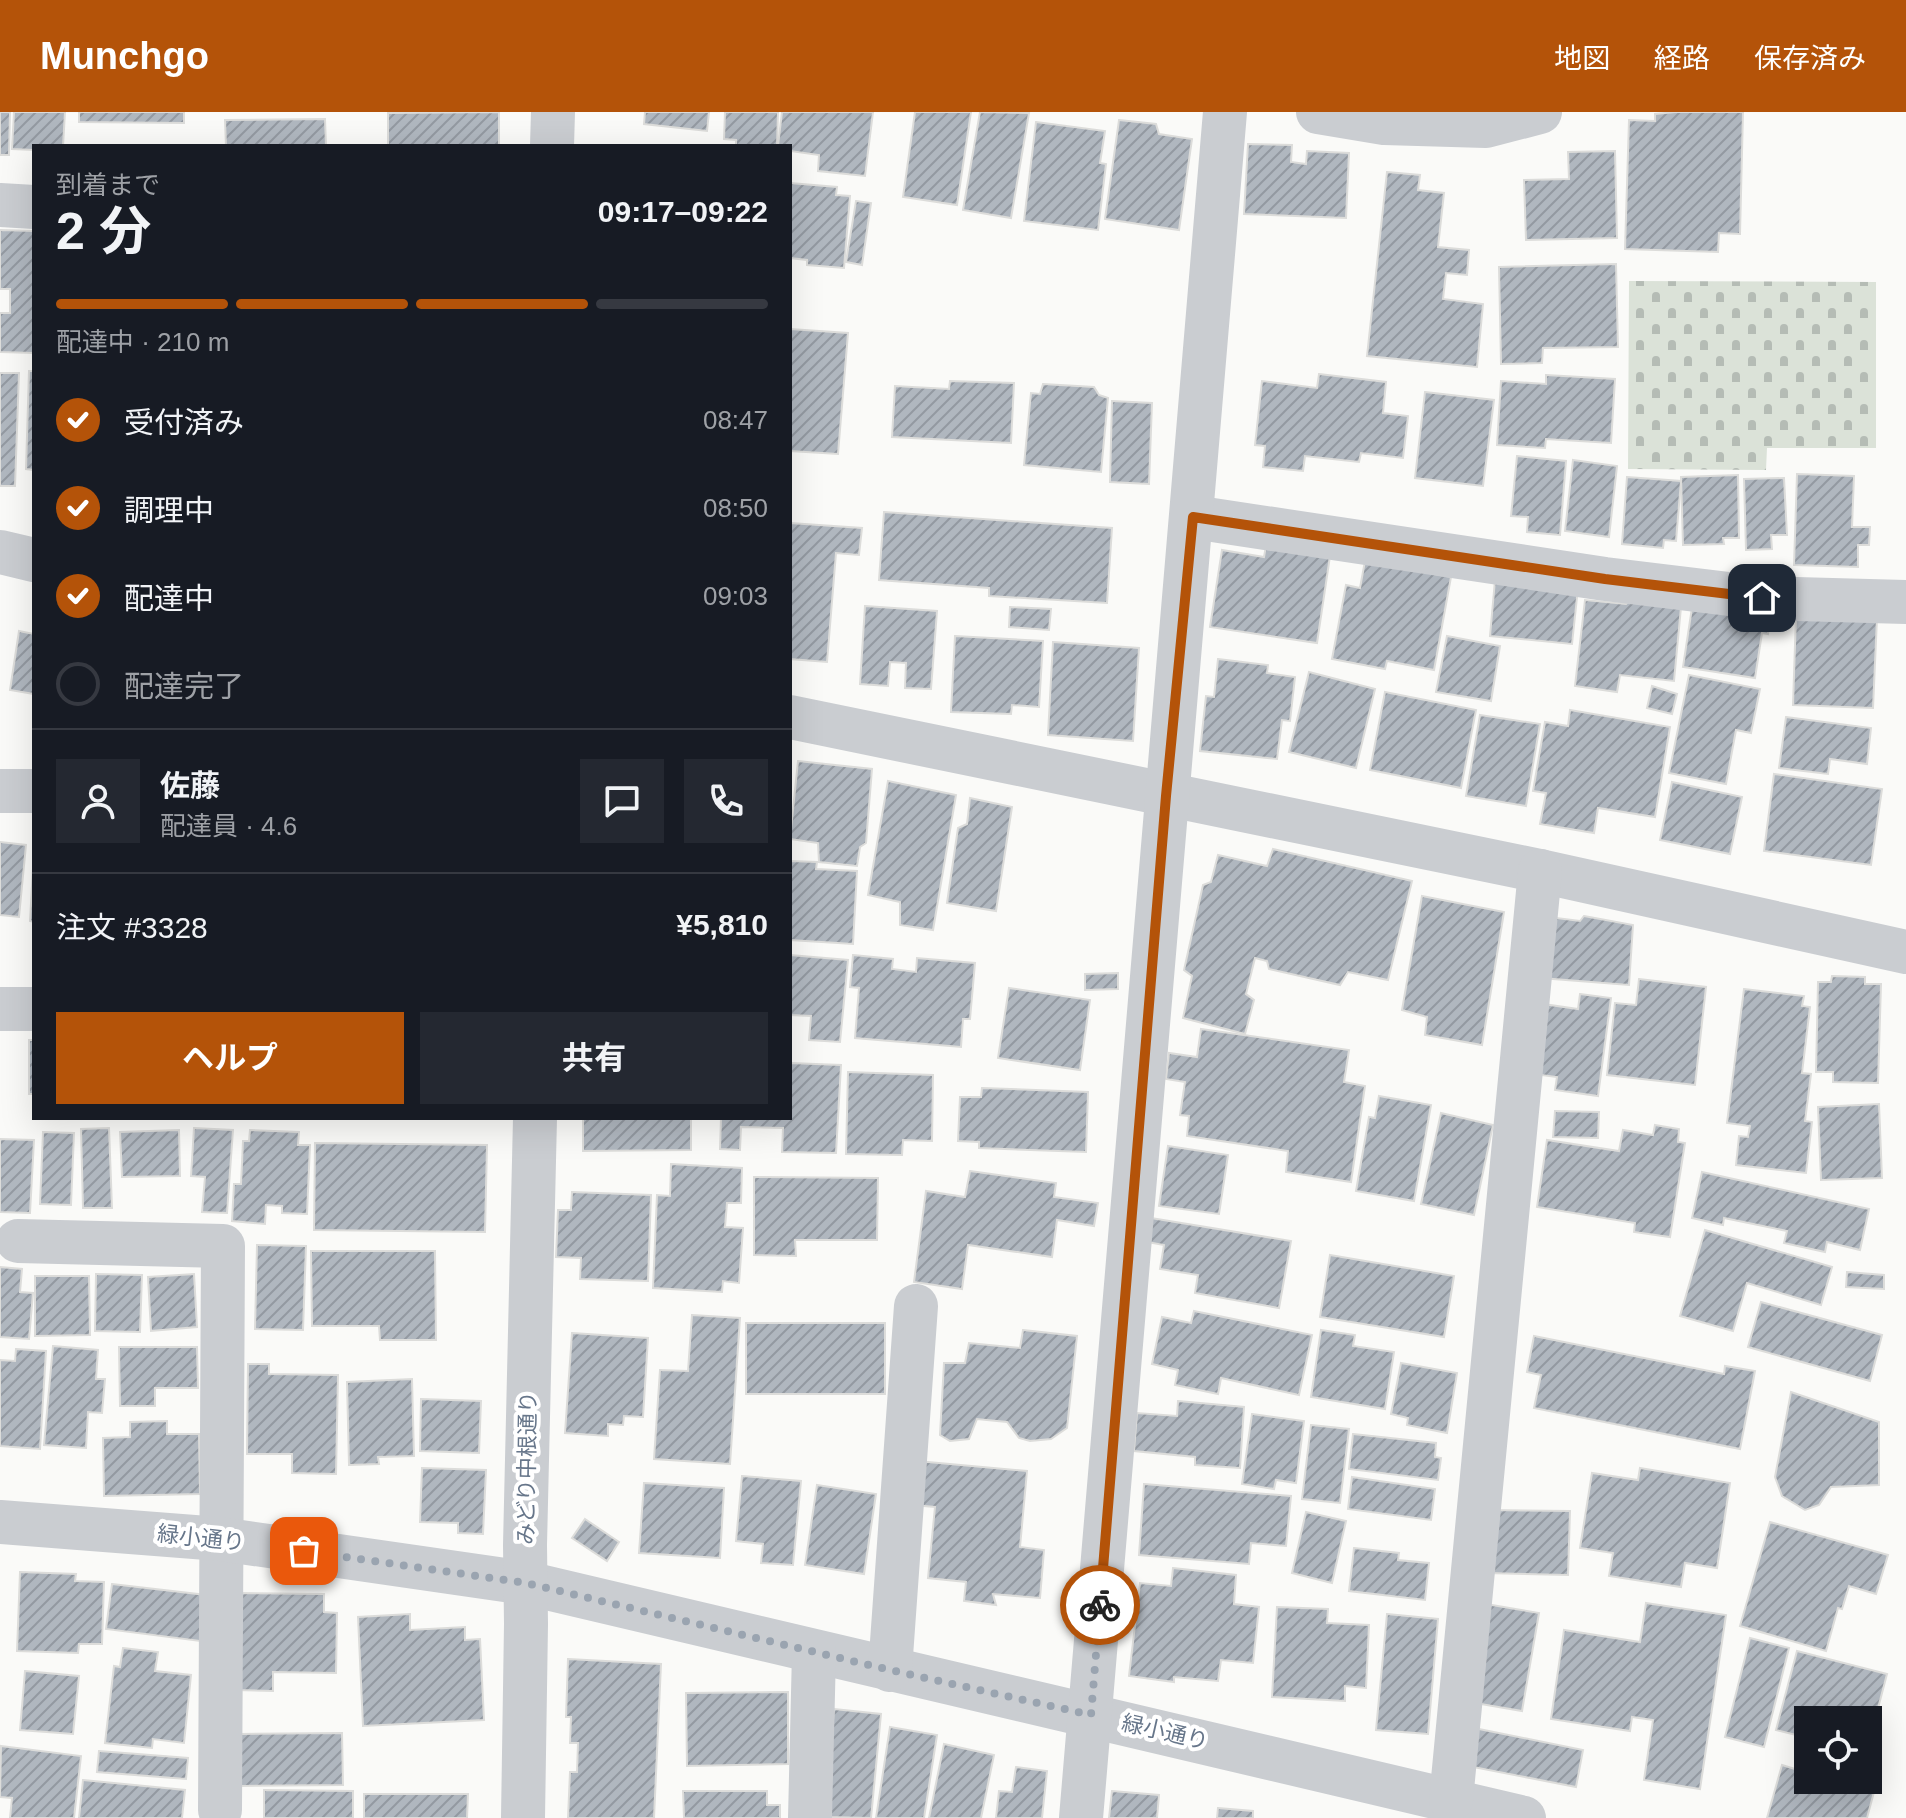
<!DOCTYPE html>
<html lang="ja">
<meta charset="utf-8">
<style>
:root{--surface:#171b24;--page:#242831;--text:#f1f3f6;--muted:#9ea1a6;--line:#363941;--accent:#b45309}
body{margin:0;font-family:Arial,"Noto Sans JP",sans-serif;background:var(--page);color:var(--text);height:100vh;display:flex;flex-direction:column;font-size:30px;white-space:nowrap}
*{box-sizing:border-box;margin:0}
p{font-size:26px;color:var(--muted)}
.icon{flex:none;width:44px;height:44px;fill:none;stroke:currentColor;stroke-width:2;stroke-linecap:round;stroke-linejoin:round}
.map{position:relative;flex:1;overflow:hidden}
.sheet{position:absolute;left:32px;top:32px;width:760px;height:976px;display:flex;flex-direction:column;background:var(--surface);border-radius:0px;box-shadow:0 8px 32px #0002}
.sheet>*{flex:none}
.buttons{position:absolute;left:1794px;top:1594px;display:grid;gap:16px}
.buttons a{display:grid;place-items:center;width:88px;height:88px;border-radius:0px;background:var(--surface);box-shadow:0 8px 32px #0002;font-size:40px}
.pin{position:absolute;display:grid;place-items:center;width:68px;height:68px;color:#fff;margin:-34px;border-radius:16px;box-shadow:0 4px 12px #0006}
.courier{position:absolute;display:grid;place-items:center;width:80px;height:80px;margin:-40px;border:6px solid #b45309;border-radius:50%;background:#fff;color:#222;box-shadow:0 2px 10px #0007}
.head em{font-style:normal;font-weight:700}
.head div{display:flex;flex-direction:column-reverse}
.head{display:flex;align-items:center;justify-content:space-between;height:136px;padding:0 24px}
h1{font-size:52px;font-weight:700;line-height:60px}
.bar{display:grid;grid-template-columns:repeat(4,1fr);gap:12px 8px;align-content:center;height:96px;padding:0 24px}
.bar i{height:10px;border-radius:6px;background:var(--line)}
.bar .active{background:var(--accent)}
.bar p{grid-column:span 4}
.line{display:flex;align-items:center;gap:20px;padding:0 24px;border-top:2px solid var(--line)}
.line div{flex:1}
.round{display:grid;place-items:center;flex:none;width:84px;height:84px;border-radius:0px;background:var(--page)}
ol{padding:0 24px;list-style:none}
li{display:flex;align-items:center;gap:24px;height:88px}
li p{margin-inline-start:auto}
li .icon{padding:8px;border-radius:50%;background:var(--accent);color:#fff;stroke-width:4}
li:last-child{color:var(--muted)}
li i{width:44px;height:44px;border:4px solid var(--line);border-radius:50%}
.primary-button{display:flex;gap:16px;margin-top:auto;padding:16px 24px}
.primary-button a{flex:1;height:92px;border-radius:0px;background:var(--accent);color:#fff;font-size:32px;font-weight:700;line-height:92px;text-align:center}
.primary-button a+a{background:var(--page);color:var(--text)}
header{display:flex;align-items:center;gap:48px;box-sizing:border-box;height:112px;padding:0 40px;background:var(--accent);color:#fff}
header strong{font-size:38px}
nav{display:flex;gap:44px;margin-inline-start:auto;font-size:28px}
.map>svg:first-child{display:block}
</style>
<header>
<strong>Munchgo</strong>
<nav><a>地図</a><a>経路</a><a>保存済み</a></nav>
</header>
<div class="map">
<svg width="1906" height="1706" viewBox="0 0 1906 1706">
<defs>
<pattern id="cemetery-stones" width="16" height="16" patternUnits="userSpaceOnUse" patternTransform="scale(2)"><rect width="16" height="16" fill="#dbe2d8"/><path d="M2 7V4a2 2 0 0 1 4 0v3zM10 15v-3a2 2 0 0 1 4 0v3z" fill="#b5bcb5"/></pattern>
<pattern id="building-hatch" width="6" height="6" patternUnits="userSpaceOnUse" patternTransform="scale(2)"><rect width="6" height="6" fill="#b0b7bf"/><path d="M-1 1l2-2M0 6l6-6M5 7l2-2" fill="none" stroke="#9399a1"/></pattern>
</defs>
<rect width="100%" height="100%" fill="#fafaf8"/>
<path fill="url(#cemetery-stones)" d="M1629,169l247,1v166h-109l-1,22 -138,-1z"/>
<g fill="url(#building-hatch)" stroke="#dcdcda" stroke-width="2">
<path d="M0,0h10l-1,43h-9z"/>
<path d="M14,0h51l-2,34h-29v4l-22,-1z"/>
<path d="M79,0h105v11l-105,-1z"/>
<path d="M499,0v34h-111v-33z"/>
<path d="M645,0h64l-2,19 -63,-7z"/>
<path d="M725,0h53l-1,34h-41v-6l-12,-1z"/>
<path d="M782,0h91l-8,64 -47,-5 1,-16 -29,-4v-5h-12z"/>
<path d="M915,0h56l-14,93 -54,-8z"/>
<path d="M980,0l49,1 -18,105 -48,-8z"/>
<path d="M1675,0h68l-3,122 -21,-1 -1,19 -93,-3 4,-129 26,1v-7z"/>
<path d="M325,7l1,27h-100l-1,-26z"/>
<path d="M1119,8l37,4 3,10 33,5 -13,91 -74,-11z"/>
<path d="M1036,10l69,9 -5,32 6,1 -8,66 -74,-9z"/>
<path d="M1248,32l44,1 -1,17 15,2 1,-13 42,2 -3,65 -102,-4z"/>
<path d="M1615,39l2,87 -91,2 -2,-60 45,-1 -1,-27z"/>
<path d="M1387,60l33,3 -2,15 26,3 -6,54 31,3 -2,25 -21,-2 -3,26 40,5 -6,63 -110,-11z"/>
<path d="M790,71l47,4 -1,8 14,1 -6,72 -37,-3v-5l-17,-2z"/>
<path d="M856,89l15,2 -9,62 -16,-3z"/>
<path d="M0,118l34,1v122l-34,-1v-39h10v-24h-10z"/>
<path d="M1616,152l2,83 -75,1 -1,15 -41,1 -2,-97z"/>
<path d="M790,217l58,4 -10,121 -48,-3z"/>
<path d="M29,259h5v99l-8,-1z"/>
<path d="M0,261h19l-4,113h-15z"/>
<path d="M1319,262l67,8 -3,31 25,3 -5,42 -42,-5 -2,9 -54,-6 -2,15 -40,-4 2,-21 -10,-1 7,-64 55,7z"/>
<path d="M1546,263l69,4 -4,64 -65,-4 -1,9 -48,-3 4,-64 45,3z"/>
<path d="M950,269l64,2 -3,60 -119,-6 3,-51 54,3z"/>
<path d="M1043,272l51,3 5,8 9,3 -7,74 -77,-7 7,-72 9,1z"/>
<path d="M1425,280l69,8 -11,86 -68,-8z"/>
<path d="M1112,289l40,2 -3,81 -39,-2z"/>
<path d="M1517,344l49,5 -6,74 -33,-3 1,-15 -17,-1z"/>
<path d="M1573,348l44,6 -8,71 -44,-6z"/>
<path d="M1797,362l57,2 -2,51h18l-1,18h-11v22l-64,-2z"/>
<path d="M1738,363l1,63h-16l1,6 -41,1 -2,-68z"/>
<path d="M1627,365l54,4 -5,60 -12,-1 -1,8 -41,-4z"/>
<path d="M1784,366l3,57h-16l1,14 -26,1 -2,-71z"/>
<path d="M884,400l228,16 -5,75 -118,-7v-8l-110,-8z"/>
<path d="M790,411l72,5 -3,27 -23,-2 -9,109 -37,-3z"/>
<path d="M1266,434l64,10 -13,87 -107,-16 12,-77 42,7z"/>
<path d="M1365,449l86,16 -17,93 -47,-9 -2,8 -53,-10 14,-74 14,3z"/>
<path d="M1495,468l83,8 -6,56 -82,-8z"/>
<path d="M1632,487l49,8 -7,74 -54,-6 -3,17 -42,-6 10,-86 41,4z"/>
<path d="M1693,489l78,11 -3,22 -6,-1 -7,45 -72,-11z"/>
<path d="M865,494l72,5 -6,78 -26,-1 1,-25 -16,-1 -2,24 -28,-2z"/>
<path d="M1010,495l41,2 -2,21 -40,-3z"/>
<path d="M1796,503l81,3 -4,90 -80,-3z"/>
<path d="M19,519l15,3v60l-24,-4z"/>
<path d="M955,524l88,5 -4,66 -27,-2 -1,9 -60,-2z"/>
<path d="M1447,524l53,10 -9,55 -55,-9z"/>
<path d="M1053,530l86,6 -6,93 -85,-6z"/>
<path d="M1218,547l50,6 -1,8 28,4 -5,44 -8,-1 -5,39 -77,-8 6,-55 8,1z"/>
<path d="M1309,560l66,17 -19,79 -67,-16z"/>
<path d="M1689,563l71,14 -9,44 -15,-3 -10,54 -57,-11z"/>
<path d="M1652,574l25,8 -5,20 -25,-6z"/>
<path d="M1385,580l91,18 -15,78 -91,-18z"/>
<path d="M1570,598l100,17 -15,90 -57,-9 -4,25 -54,-9 6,-31 -13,-2 12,-69 23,4z"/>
<path d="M1480,603l60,9 -14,82 -60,-10z"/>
<path d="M1786,605l85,11 -4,36 -37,-5 -2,15 -49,-6z"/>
<path d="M798,649l74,8 -6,74 -6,4 -3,19 -38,-4 -1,-19 -28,-4z"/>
<path d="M1774,662l108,15 -11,76 -107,-14z"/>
<path d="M888,669l68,14 -23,135 -33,-5v-23l-32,-7z"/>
<path d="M1672,670l70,15 -12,57 -70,-14z"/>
<path d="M970,686l42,9 -16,104 -49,-8 11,-75 9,-4z"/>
<path d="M0,730l26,3 -7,72 -19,-2z"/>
<path d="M1273,737l139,32 -24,99 -40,-8 -8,13 -71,-16 -2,-8 -12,-3 -9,36 8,6 -9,34 -62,-16 9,-42 -8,-6 19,-85 8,-3 7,-27 49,11z"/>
<path d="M34,739v71l-4,-1z"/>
<path d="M790,749l27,1 -1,7 41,2 -4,73 -63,-4z"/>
<path d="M1422,784l82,16 -22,133 -57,-10 2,-18 -25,-7z"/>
<path d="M1584,804l49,9 -4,60 -88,-7 8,-61 31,4z"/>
<path d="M790,843l58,5 -8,82 -31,-2 2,-24 -21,-1z"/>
<path d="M853,843l40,4 -1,10 24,3 1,-14 58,5 -5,56h-7l-2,28 -106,-9 4,-50 -9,-1z"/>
<path d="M1118,861v16l-33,1v-16z"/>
<path d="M1832,864l33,1v7h16l-3,99 -45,-1v-10h-17l2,-90h13z"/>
<path d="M1639,867l67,8 -11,98 -88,-10 8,-72 21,2z"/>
<path d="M1009,876l81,12 -10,70 -82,-12z"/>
<path d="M1744,877l60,7 -2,10 8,1 -8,66 9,1 -6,47 7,1 -6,51 -70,-8 3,-29 9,1 2,-11 -23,-3z"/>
<path d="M1580,882l31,4 -13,98 -43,-6 2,-13 -24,-3 10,-70 35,5z"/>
<path d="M1201,917l148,21 -5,32 21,4 -14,96 -65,-10 2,-21 -101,-15 2,-20 -9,-1 5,-33 -19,-3 3,-26 28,4z"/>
<rect x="29" y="928" width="5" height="54"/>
<path d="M790,951l51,2 -5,88 -54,-1 1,-24 -42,-1 -1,23 -20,-1 1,-31h69z"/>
<path d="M848,960l85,3 -1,66 -29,-1 -1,15 -56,-1z"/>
<path d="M982,976l106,4 -2,60 -107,-4v-6l-21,-1 2,-44h21z"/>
<path d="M1379,984l52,9 -17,96 -58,-10 13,-74 6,1z"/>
<path d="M1879,992l3,74 -61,2 -3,-73z"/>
<path d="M1555,999l44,1 -1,26 -45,-1z"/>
<path d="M1441,1001l52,12 -19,90 -53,-11z"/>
<path d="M583,1006h108v32l-108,1z"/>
<path d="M1655,1013l24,4 -1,13 7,1 -15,94 -36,-5 1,-9 -98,-16 10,-67 72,11 4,-21 30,5z"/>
<path d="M109,1016l3,80h-29l-2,-79z"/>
<path d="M194,1016l39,2 -6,83 -25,-1 3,-35 -14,-1z"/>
<path d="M179,1018l1,46 -58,1 -2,-45z"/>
<path d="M250,1018l49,2 -1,13h12l-3,69 -25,-1v-7l-16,-1 -1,19 -33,-3 2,-37h7l2,-43h6z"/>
<path d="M43,1020l31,1 -3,72 -31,-1z"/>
<path d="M0,1027l34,1 -4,73 -30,-1z"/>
<path d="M315,1031l172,2 -2,87 -171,-2z"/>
<path d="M1168,1034l60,9 -9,59 -60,-8z"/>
<path d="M671,1052l71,4 -1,35h-14l-2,24 18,1 -4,55 -16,-2 -1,11 -69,-4 4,-93 13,1z"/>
<path d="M970,1059l86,12 -2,14 44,6 -4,23 -37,-6 -5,37 -84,-12 -6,44 -48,-7 12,-91 39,6z"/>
<path d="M1702,1060l167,37 -9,41 -33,-8 -2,10 -41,-9 3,-12 -63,-13 -1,7 -31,-7z"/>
<path d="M754,1065l124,1 -1,62h-82l1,16 -42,-1z"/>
<path d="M572,1080l79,3 -3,86 -68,-2 1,-21 -25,-1 2,-47h13z"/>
<path d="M1151,1106l140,23 -12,67 -84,-15 3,-18 -38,-6 4,-24 -17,-3z"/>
<path d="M1705,1118l127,37 -11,38 -74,-22 -14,48 -53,-15z"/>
<path d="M257,1133l49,1 -3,84 -48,-1z"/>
<path d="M311,1139h124l1,89h-56l-1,-14h-67z"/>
<path d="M1330,1143l124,21 -10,61 -124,-20z"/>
<path d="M0,1155l22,2 -2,23 13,1 -4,46 -29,-2z"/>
<path d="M1847,1160l37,3v14l-38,-2z"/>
<path d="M96,1162l46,1 -2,57 -45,-1z"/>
<path d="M194,1162l3,53 -46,4 -3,-54z"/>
<path d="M35,1164h54l1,59 -55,1z"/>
<path d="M1761,1190l121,33 -12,46 -122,-34z"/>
<path d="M1194,1199l118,24 -13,60 -78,-17 -3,16 -43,-9 3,-15 -26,-6 10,-47 29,6z"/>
<path d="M692,1203l48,3 -10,146 -76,-5 6,-89 28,1z"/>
<rect x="746" y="1211" width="139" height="71"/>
<path d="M1023,1218l54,6 -10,92 -16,11 -21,2 -11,-3 -12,-16 -30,-3 -8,20 -19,2 -10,-6 4,-72h21l4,-20 51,5z"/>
<path d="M1321,1218l34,5 -2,11 41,6 -9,57 -74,-12z"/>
<path d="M572,1221l76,5 -5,79 -19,-1 -1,9 -15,-1v12l-43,-3z"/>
<path d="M1534,1224l190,38 1,-8 30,5 -15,78 -206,-41 7,-33 -14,-3z"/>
<path d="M53,1234l45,4 -2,29h9l-3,34 -14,-1 -2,36 -42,-3z"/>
<path d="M119,1235h78l1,41h-43v18h-35z"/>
<path d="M16,1237l30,2 -6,98 -40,-3v-86l15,1z"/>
<path d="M1401,1251l56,10 -10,60 -40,-8 1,-7 -17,-4z"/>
<path d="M248,1252h21v10l69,1 -2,99 -44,-1v-19h-45z"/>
<path d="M412,1267l2,77 -36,1 1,7 -30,1 -2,-83z"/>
<path d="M1791,1280l88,30v63l-48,2 -12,18 -14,5 -23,-14 -7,-19z"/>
<path d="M421,1287l60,2 -2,52 -59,-2z"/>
<path d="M1178,1289l66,6 -4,61 -45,-3v-8l-61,-6 3,-38 40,3z"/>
<path d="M1252,1302l52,7 -8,62 -20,-3 -2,9 -32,-5z"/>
<path d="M167,1309v13h32l1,60 -96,2 -1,-58 27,-1v-15z"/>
<path d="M1311,1313l38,4 -9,74 -38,-4z"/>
<path d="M1353,1322l83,9 -1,14 6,1 -3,22 -89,-11z"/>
<path d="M917,1349l110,10 -7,76 24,3 -4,48 -47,-4 3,11 -32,-4 2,-19 -38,-4 7,-71 -22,-2z"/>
<path d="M422,1356l64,2 -3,64 -25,-1v-10l-38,-1z"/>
<path d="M1640,1356l90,15 -13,85 -32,-5 -4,24 -72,-11 4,-23 -33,-5 12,-75 46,7z"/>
<path d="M742,1364l59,5 -8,84 -32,-2 2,-19 -27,-3z"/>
<path d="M1352,1365l83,12 -4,31 -83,-11z"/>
<path d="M644,1371l80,5 -4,70 -81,-5z"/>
<path d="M1144,1372l147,12 -5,50 -35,-3 -2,21 -110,-9z"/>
<path d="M817,1373l59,9 -12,80 -59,-9z"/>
<path d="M1488,1398l82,1 -2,64 -82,-2z"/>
<path d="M1306,1400l40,9 -14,62 -40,-10z"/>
<path d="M585,1407l34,23 -12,19 -35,-23z"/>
<path d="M1770,1410l118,33 -12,39 -27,-8 -7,23 -4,-1 -12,43 -86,-25z"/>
<path d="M1354,1436l45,5 -1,7 31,3 -4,37 -76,-9z"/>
<path d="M1173,1456l63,7 -2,29 25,3 -6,56 -32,-3 -3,21 -44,-4v5l-45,-6 11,-93 31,3z"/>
<path d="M20,1460l56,2 -1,7 29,1 -2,62h-23l-1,9 -61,-2z"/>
<path d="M112,1472l94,11 -6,46 -94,-12z"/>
<path d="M236,1481l88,1v18l13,1 -1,60 -63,-1v19l-38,-1z"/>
<path d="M1646,1491l80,12 -26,174 -56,-9 9,-60 -21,-3 -2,14 -79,-12 13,-89 76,12z"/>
<path d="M1486,1492l53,9 -17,98 -53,-9z"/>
<path d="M1277,1495l51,2 -1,14 42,2 -3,63 -21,-2v15l-73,-4z"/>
<path d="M410,1502v16l55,-3v13l15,-1 4,81 -121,6 -5,-109z"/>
<path d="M1387,1502l51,5 -10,115 -52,-4z"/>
<path d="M1750,1526l39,10 -25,99 -39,-10z"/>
<path d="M123,1536l35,4 -3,19 36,4 -7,68 -31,-4 -1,9 -47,-5 9,-77 6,1z"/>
<path d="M1797,1539l90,23 -16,61h-3v-15h-60v18l-32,-8z"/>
<path d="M568,1547l93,5 -7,154h-86l2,-46h7l1,-29h-8l1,-26h-5z"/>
<path d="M25,1559l54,5 -6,58 -53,-4z"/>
<path d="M788,1580v72l-101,2 -1,-73z"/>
<path d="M834,1597l47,5 -10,104 -46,-1z"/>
<path d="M890,1615l47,8 -13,83h-48z"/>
<path d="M1474,1616l109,22 -7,37 -113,-22z"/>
<path d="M342,1621l1,52 -102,1v-52z"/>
<path d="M944,1632l50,11 -13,63h-52z"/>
<path d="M1,1634l80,10 -7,62h-64l2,-20 -12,-1z"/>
<path d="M99,1639l89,7 -2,21 -89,-7z"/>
<path d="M1782,1653l26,8v7h26l40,12 -7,26h-100z"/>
<path d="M1016,1655l31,4 -5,47h-46l3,-27 13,1z"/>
<path d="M83,1668l102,10 -3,28h-103z"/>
<path d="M264,1678l89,1v27h-89z"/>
<path d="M683,1679h84v14h13v13h-96z"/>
<path d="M1112,1679l47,4 -2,23h-48z"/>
<path d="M364,1682h104l-1,24h-103z"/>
<path d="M1218,1696l35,3v7h-36z"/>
</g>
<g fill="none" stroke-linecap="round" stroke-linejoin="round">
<g stroke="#cacdd1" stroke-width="44">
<path d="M1318,0l66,11 102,3 54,-14"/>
<path d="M552,34l1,-34"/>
<path d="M0,93l34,2"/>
<path d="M1193,405l412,62 157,19 144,4"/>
<path d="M0,440l34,8"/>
<path d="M790,605l750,154 366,81"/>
<path d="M0,679h34"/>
<path d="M0,897h34"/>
<path d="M18,1129l205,5 -3,564"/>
<path d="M0,1410l220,17 306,44 998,235"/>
<path d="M890,1558l26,-364"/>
<path d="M1451,1688l89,-929"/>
<path d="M523,1706l3,-194 -1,-79 10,-427"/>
<path d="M810,1706l4,-166"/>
<path d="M1081,1706l144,-1706"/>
</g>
</g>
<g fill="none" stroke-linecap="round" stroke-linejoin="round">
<path stroke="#9aa4b0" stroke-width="8" stroke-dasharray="0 14.4" d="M304,1439l222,32 364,87 201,45 9,-110"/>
<path stroke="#b45309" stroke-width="10" d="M1100,1493l66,-809 27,-279 412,62 157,19"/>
</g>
<g text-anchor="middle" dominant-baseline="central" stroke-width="8" stroke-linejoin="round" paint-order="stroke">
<g font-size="22" fill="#67768a" stroke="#fff">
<text transform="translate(527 1356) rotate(-89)">みどり中根通り</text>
<text transform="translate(201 1426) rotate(6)">緑小通り</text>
<text transform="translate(1165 1620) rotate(13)">緑小通り</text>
</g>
</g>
</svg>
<div class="buttons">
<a><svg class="icon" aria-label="locate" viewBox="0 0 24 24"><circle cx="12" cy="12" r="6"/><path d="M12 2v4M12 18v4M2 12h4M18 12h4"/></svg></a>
</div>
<div class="pin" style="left:304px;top:1439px;background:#ea580c"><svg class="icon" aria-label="bag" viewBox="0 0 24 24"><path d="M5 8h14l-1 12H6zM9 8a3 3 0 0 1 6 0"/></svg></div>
<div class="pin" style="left:1762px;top:486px;background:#1f2937"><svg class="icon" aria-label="home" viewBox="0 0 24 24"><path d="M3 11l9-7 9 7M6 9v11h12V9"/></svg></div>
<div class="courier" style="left:1100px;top:1493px"><svg class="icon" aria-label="bike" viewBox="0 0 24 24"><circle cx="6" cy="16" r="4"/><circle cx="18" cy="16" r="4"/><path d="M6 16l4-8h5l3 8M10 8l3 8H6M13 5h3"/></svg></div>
<section class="sheet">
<div class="head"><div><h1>2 分</h1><p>到着まで</p></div><em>09:17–09:22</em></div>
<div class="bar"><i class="active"></i><i class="active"></i><i class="active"></i><i></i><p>配達中 · 210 m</p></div>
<ol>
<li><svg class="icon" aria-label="check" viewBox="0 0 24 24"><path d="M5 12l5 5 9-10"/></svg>受付済み<p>08:47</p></li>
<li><svg class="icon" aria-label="check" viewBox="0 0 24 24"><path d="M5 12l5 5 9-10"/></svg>調理中<p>08:50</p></li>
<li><svg class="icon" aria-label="check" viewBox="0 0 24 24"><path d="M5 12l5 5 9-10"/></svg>配達中<p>09:03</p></li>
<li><i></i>配達完了</li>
</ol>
<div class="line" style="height:144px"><a class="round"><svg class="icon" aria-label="person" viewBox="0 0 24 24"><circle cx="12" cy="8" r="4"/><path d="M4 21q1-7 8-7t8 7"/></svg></a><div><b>佐藤</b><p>配達員 · 4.6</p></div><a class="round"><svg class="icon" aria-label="chat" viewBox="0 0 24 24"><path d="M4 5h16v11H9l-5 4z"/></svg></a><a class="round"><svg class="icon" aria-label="phone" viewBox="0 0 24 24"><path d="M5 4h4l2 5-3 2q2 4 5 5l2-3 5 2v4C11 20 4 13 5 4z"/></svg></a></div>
<div class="line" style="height:104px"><div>注文 #3328</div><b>¥5,810</b></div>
<div class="primary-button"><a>ヘルプ</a><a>共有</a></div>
</section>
</div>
